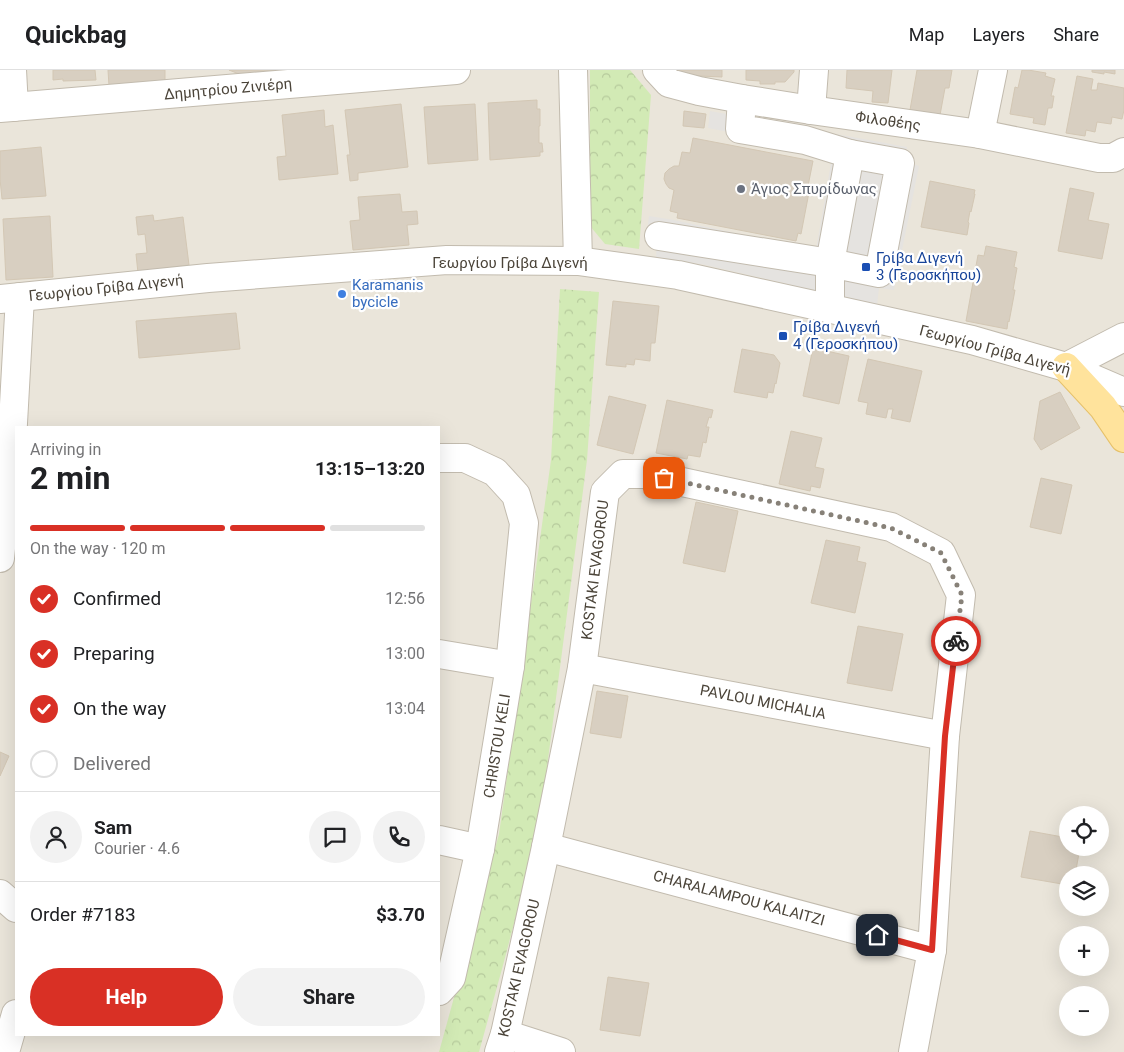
<!DOCTYPE html>
<meta charset="utf-8">
<style>
:root{--surface:#fff;--page:#f2f2f2;--text:#202124;--muted:#757577;--line:#e0e0e0;--accent:#d93025}
body{margin:0;font-family:Roboto,sans-serif;background:var(--page);color:var(--text);height:100vh;display:flex;flex-direction:column;font-size:19px;white-space:nowrap}
*{box-sizing:border-box;margin:0}
p{font-size:16px;color:var(--muted)}
.icon{flex:none;width:28px;height:28px;fill:none;stroke:currentColor;stroke-width:2;stroke-linecap:round;stroke-linejoin:round}
.map{position:relative;flex:1;overflow:hidden}
.drawer{position:absolute;left:15px;top:356px;width:425px;height:610px;display:flex;flex-direction:column;background:var(--surface);border-radius:0px;box-shadow:0 5px 20px #0002}
.drawer>*{flex:none}
.buttons{position:absolute;left:1059px;top:736px;display:grid;gap:10px}
.buttons a{display:grid;place-items:center;width:50px;height:50px;border-radius:50%;background:var(--surface);box-shadow:0 5px 20px #0002;font-size:25px}
.pin{position:absolute;display:grid;place-items:center;width:42px;height:42px;color:#fff;margin:-21px;border-radius:10px;box-shadow:0 2px 8px #0006}
.courier{position:absolute;display:grid;place-items:center;width:50px;height:50px;margin:-25px;border:4px solid #d93025;border-radius:50%;background:#fff;color:#222;box-shadow:0 1px 6px #0007}
.head em{font-style:normal;font-weight:700}
.head div{display:flex;flex-direction:column-reverse}
.head{display:flex;align-items:center;justify-content:space-between;height:85px;padding:0 15px}
h1{font-size:32px;font-weight:700;line-height:38px}
.bar{display:grid;grid-template-columns:repeat(4,1fr);gap:8px 5px;align-content:center;height:60px;padding:0 15px}
.bar i{height:6px;border-radius:4px;background:var(--line)}
.bar .selected{background:var(--accent)}
.bar p{grid-column:span 4}
.line{display:flex;align-items:center;gap:12px;padding:0 15px;border-top:1px solid var(--line)}
.line div{flex:1}
.round{display:grid;place-items:center;flex:none;width:52px;height:52px;border-radius:26px;background:var(--page)}
ol{padding:0 15px;list-style:none}
li{display:flex;align-items:center;gap:15px;height:55px}
li p{margin-inline-start:auto}
li .icon{padding:5px;border-radius:50%;background:var(--accent);color:#fff;stroke-width:4}
li:last-child{color:var(--muted)}
li i{width:28px;height:28px;border:2px solid var(--line);border-radius:50%}
.button{display:flex;gap:10px;margin-top:auto;padding:10px 15px}
.button a{flex:1;height:58px;border-radius:30px;background:var(--accent);color:#fff;font-size:20px;font-weight:700;line-height:58px;text-align:center}
.button a+a{background:var(--page);color:var(--text)}
header{display:flex;align-items:center;gap:30px;box-sizing:border-box;height:70px;padding:0 25px;background:var(--surface);border-bottom:1px solid var(--line)}
header strong{font-size:24px}
nav{display:flex;gap:28px;margin-inline-start:auto;font-size:18px}
.map>svg:first-child{display:block}
</style>
<header>
<strong>Quickbag</strong>
<nav><a>Map</a><a>Layers</a><a>Share</a></nav>
</header>
<div class="map">
<svg width="1124" height="982" viewBox="0 0 1124 982">
<defs>
<pattern id="park-crowns" width="20" height="18" patternUnits="userSpaceOnUse" patternTransform="scale(1.25)"><rect width="20" height="18" fill="#d2eab5"/><path d="M2 6a3 3 0 1 1 6 0M12 15a3 3 0 1 1 6 0" fill="none" stroke="#b6ca9c"/></pattern>
</defs>
<rect width="100%" height="100%" fill="#f6f3ec"/>
<path fill="#eae5da" fill-rule="evenodd" d="M0,0h1124v982h-1124zM16,358h423v607h-423zM1068,745h32v33h-32zM1068,805h32v33h-32zM1068,865h32v33h-32zM1068,925h32v33h-32z"/>
<g fill="url(#park-crowns)">
<path d="M590,0h40l21,25 -12,154 -34,-5 -15,-18z"/>
<path d="M560,219l39,3 -12,168 -48,369 -37,140 -23,83h-40l60,-218 52,-374z"/>
</g>
<path fill="#e5e3e0" d="M710,41l197,36 -3,15 15,4 -25,124 -15,-2 -2,17 -171,-40 -50,-8 1,-13 -11,-2 3,-26 25,4 142,30 17,-98 -125,-24z"/>
<g fill="#d8cfc1" stroke="#d3c7b4">
<path d="M53,0h42l1,10 -33,1v-2l-10,1z"/>
<path d="M108,0h57v11l-56,5z"/>
<path d="M229,0h49v3l-39,1z"/>
<path d="M675,0h47v7l-44,-2z"/>
<path d="M746,0h48v2l-9,10h-10v2h-15v-3l-14,-1z"/>
<path d="M847,0h45l-4,33 -16,-1 1,-11 -27,-3z"/>
<path d="M917,0h35l-3,18h-4l-5,27 -30,-5z"/>
<path d="M1022,0h6l18,3 -1,3 10,3 -4,17h3l-2,12h-4l-3,17 -12,-2 1,-5 -24,-4 5,-27 3,1z"/>
<path d="M1092,0h23v4l-11,-2v2l-12,-2z"/>
<path d="M1077,6l16,3 -2,11h6l1,-7 26,5v22l-2,9 -10,-2 -1,7 -14,-2 -2,10 -9,-2 -1,6 -19,-3z"/>
<path d="M537,30v9h3v17h-1v17h3l1,9h-3v4l-50,4 -2,-57z"/>
<path d="M401,34l7,63 -50,6v7l-8,1 -3,-26h3l-5,-45z"/>
<path d="M475,34l3,56 -50,4 -4,-57z"/>
<path d="M324,40l1,17 8,-2 5,49 -59,6 -2,-23 9,-1 -4,-41z"/>
<path d="M684,41l22,3 -2,14 -21,-2z"/>
<path d="M693,68l120,23 -5,25 2,1 -9,47 -3,-1 -2,8 -119,-23 1,-5 -8,-2 4,-21 -5,-2 -3,-4 -2,-5 1,-6 4,-4 5,-3h5l3,-14 8,1z"/>
<path d="M41,77l5,49 -44,3 -2,-20v-28z"/>
<path d="M930,111l45,9 -1,4h1l-4,18 -1,-1 -2,11 1,1 -2,12 -46,-8z"/>
<path d="M1070,118l24,5 -6,27 21,4 -7,35 -44,-8z"/>
<path d="M400,124l2,18 15,-1 1,13 -11,1 2,20 -56,5 -3,-29 10,-1 -2,-23z"/>
<path d="M153,145l1,6 29,-4 6,48 -31,4v1l-20,3 -2,-19 11,-1 -2,-19 -7,1 -2,-18z"/>
<path d="M50,146l3,61 -47,3 -3,-61z"/>
<path d="M986,176l31,6 -3,15 3,1 -4,22h2l-6,32 -1,-1 -1,8 -41,-8 12,-66 6,1z"/>
<path d="M613,231l46,5 -4,37h-4l-1,18 -15,-2 -1,6 -8,-1v3l-20,-2z"/>
<path d="M236,243l4,36 -101,9 -3,-37z"/>
<path d="M813,278l36,8 -10,48 -36,-8z"/>
<path d="M742,279l32,6 6,8 -4,21 -1,-1 -2,10 -5,-1 -1,6 -33,-6z"/>
<path d="M868,289l54,12 -12,51 -19,-4 2,-9h-5l-2,9 -20,-4 2,-11 -10,-2z"/>
<path d="M1060,322l20,36 -39,22 -7,-11 6,-38z"/>
<path d="M609,326l37,9 -13,49 -36,-9z"/>
<path d="M667,330l46,10 -2,8 -2,-1 -3,10h3l-3,16 -3,-1 -3,15 -12,-2 -1,4 -31,-6z"/>
<path d="M791,361l31,7 -7,29 9,2 -4,19 -9,-2 -1,5 -31,-7z"/>
<path d="M1041,408l31,7 -11,49 -31,-7z"/>
<path d="M696,432l42,9 -13,61 -42,-9z"/>
<path d="M826,470l34,7 -3,14 9,2 -11,50 -44,-10z"/>
<path d="M858,556l45,8 -11,57 -45,-8z"/>
<path d="M597,621l31,5 -7,42 -31,-5z"/>
<path d="M0,682l9,4 -9,20z"/>
<path d="M1030,761l38,7v10h12l-5,27h-7v10l-47,-8z"/>
<path d="M608,907l41,6 -9,53 -40,-6z"/>
</g>
<g fill="none" stroke-linecap="round" stroke-linejoin="round">
<g stroke="#c2bbae" stroke-width="30">
<g id="minor">
<path d="M12,0l2,37"/>
<path d="M573,0l5,191"/>
<path d="M657,0l12,13 30,8 43,8 69,11 169,24 119,24h14l11,-6"/>
<path d="M0,38l456,-38"/>
<path d="M811,40l3,-40"/>
<path d="M980,64l13,-64"/>
<path d="M659,166l171,27 49,10 21,-110 -50,-9 -45,-14 -65,-11 2,-30"/>
<path d="M0,229l208,-21 239,-18 131,1 100,14 294,65 94,27 58,25"/>
<path d="M830,239v-46l20,-109"/>
<path d="M1066,297l58,-30"/>
<path d="M439,388h26l30,14 21,23 8,28 -14,143 -30,183 -29,129 -12,13"/>
<path d="M0,488l12,-117 8,-144"/>
<path d="M439,584l71,12"/>
<path d="M582,598l363,68"/>
<path d="M439,770l41,9"/>
<path d="M546,777l386,103"/>
<path d="M0,824l16,14"/>
<path d="M505,964l56,18"/>
<path d="M5,982l11,-38"/>
<path d="M499,982l6,-18 41,-187 36,-179 23,-176 18,-18h22l246,53 50,26 20,42 -16,141 -13,214 -19,102"/>
</g>
</g>
<g stroke="#e6c16a" stroke-width="30">
<path id="major" d="M1066,297l37,40 21,31"/>
</g>
<use href="#minor" stroke="#fff" stroke-width="28"/>
<use href="#major" stroke="#ffe39c" stroke-width="28"/>
</g>
<g fill="none" stroke-linecap="round" stroke-linejoin="round">
<path stroke="#878178" stroke-width="5" stroke-dasharray="0 9" d="M664,408l227,50 50,25 21,42 -6,46"/>
<path stroke="#d93025" stroke-width="6" d="M877,865l55,15 13,-214 11,-95"/>
</g>
<circle fill="#6b7280" stroke="#fff" stroke-width="2" cx="741" cy="119" r="5"/>
<g fill="#1a4fb4" stroke="#fff" stroke-width="2">
<rect x="861" y="192" width="10" height="10" rx="2.5"/>
<rect x="778" y="261" width="10" height="10" rx="2.5"/>
</g>
<circle fill="#3f7fe0" stroke="#fff" stroke-width="2" cx="342" cy="224" r="5"/>
<g text-anchor="middle" dominant-baseline="central" stroke-width="4.5" stroke-linejoin="round" paint-order="stroke">
<g font-size="15" fill="#4b4439" stroke="#fff">
<text transform="translate(228 19) rotate(-5)">Δημητρίου Ζινιέρη</text>
<text transform="translate(888 51) rotate(8)">Φιλοθέης</text>
<text x="510" y="193">Γεωργίου Γρίβα Διγενή</text>
<text transform="translate(106 218) rotate(-6)">Γεωργίου Γρίβα Διγενή</text>
<text transform="translate(995 280) rotate(15)">Γεωργίου Γρίβα Διγενή</text>
<text transform="translate(595 500) rotate(-83)">KOSTAKI EVAGOROU</text>
<text transform="translate(763 632) rotate(11)">PAVLOU MICHALIA</text>
<text transform="translate(497 676) rotate(-81)">CHRISTOU KELI</text>
<text transform="translate(739 828) rotate(15)">CHARALAMPOU KALAITZI</text>
<text transform="translate(519 898) rotate(-77)">KOSTAKI EVAGOROU</text>
</g>
<g font-size="15" fill="#5b616d" stroke="#fff" text-anchor="start">
<text x="751" y="119">Άγιος Σπυρίδωνας</text>
</g>
<g font-size="15" fill="#164399" stroke="#fff" text-anchor="start">
<text x="876" y="188">Γρίβα Διγενή<tspan x="876" dy="17">3 (Γεροσκήπου)</tspan></text>
<text x="793" y="257">Γρίβα Διγενή<tspan x="793" dy="17">4 (Γεροσκήπου)</tspan></text>
</g>
<g font-size="15" fill="#366cbe" stroke="#fff" text-anchor="start">
<text x="352" y="215">Karamanis<tspan x="352" dy="17">bycicle</tspan></text>
</g>
</g>
</svg>
<div class="buttons">
<a><svg class="icon" aria-label="locate" viewBox="0 0 24 24"><circle cx="12" cy="12" r="6"/><path d="M12 2v4M12 18v4M2 12h4M18 12h4"/></svg></a>
<a><svg class="icon" aria-label="layers" viewBox="0 0 24 24"><path d="M12 4l9 5-9 5-9-5zM3 14l9 5 9-5"/></svg></a>
<a>+</a>
<a>−</a>
</div>
<div class="pin" style="left:664px;top:408px;background:#ea580c"><svg class="icon" aria-label="bag" viewBox="0 0 24 24"><path d="M5 8h14l-1 12H6zM9 8a3 3 0 0 1 6 0"/></svg></div>
<div class="pin" style="left:877px;top:865px;background:#1f2937"><svg class="icon" aria-label="home" viewBox="0 0 24 24"><path d="M3 11l9-7 9 7M6 9v11h12V9"/></svg></div>
<div class="courier" style="left:956px;top:571px"><svg class="icon" aria-label="bike" viewBox="0 0 24 24"><circle cx="6" cy="16" r="4"/><circle cx="18" cy="16" r="4"/><path d="M6 16l4-8h5l3 8M10 8l3 8H6M13 5h3"/></svg></div>
<section class="drawer">
<div class="head"><div><h1>2 min</h1><p>Arriving in</p></div><em>13:15–13:20</em></div>
<div class="bar"><i class="selected"></i><i class="selected"></i><i class="selected"></i><i></i><p>On the way · 120 m</p></div>
<ol>
<li><svg class="icon" aria-label="check" viewBox="0 0 24 24"><path d="M5 12l5 5 9-10"/></svg>Confirmed<p>12:56</p></li>
<li><svg class="icon" aria-label="check" viewBox="0 0 24 24"><path d="M5 12l5 5 9-10"/></svg>Preparing<p>13:00</p></li>
<li><svg class="icon" aria-label="check" viewBox="0 0 24 24"><path d="M5 12l5 5 9-10"/></svg>On the way<p>13:04</p></li>
<li><i></i>Delivered</li>
</ol>
<div class="line" style="height:90px"><a class="round"><svg class="icon" aria-label="person" viewBox="0 0 24 24"><circle cx="12" cy="8" r="4"/><path d="M4 21q1-7 8-7t8 7"/></svg></a><div><b>Sam</b><p>Courier · 4.6</p></div><a class="round"><svg class="icon" aria-label="chat" viewBox="0 0 24 24"><path d="M4 5h16v11H9l-5 4z"/></svg></a><a class="round"><svg class="icon" aria-label="phone" viewBox="0 0 24 24"><path d="M5 4h4l2 5-3 2q2 4 5 5l2-3 5 2v4C11 20 4 13 5 4z"/></svg></a></div>
<div class="line" style="height:65px"><div>Order #7183</div><b>$3.70</b></div>
<div class="button"><a>Help</a><a>Share</a></div>
</section>
</div>
